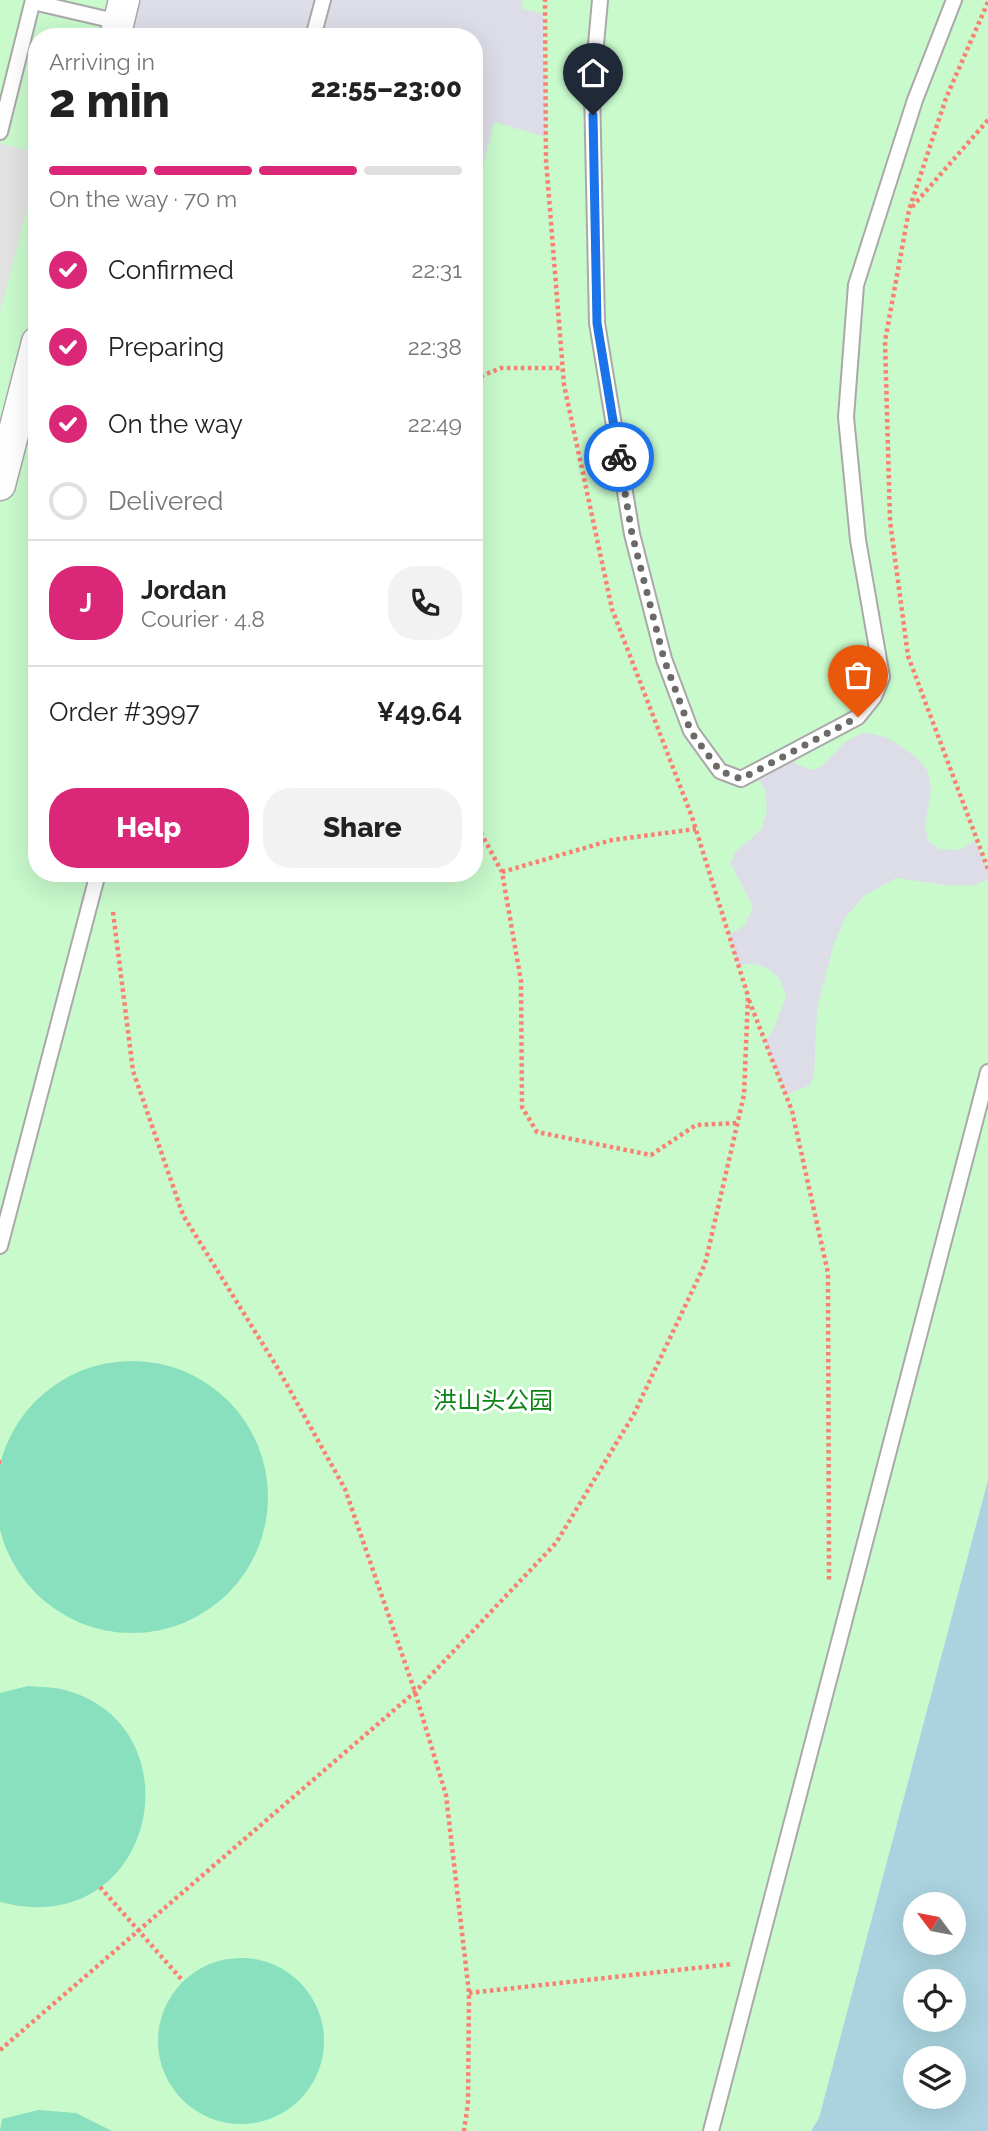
<!DOCTYPE html>
<meta charset="utf-8">
<style>
:root{--surface:#fff;--page:#f2f2f2;--text:#222;--muted:#767676;--line:#e0e0e0;--accent:#db2777}
body{margin:0;font-family:Raleway,"Noto Sans SC",sans-serif;background:var(--page);color:var(--text);height:100vh;display:flex;flex-direction:column;font-size:26px;white-space:nowrap}
*{box-sizing:border-box;margin:0}
p{font-size:23px;color:var(--muted)}
.icon{flex:none;width:38px;height:38px;fill:none;stroke:currentColor;stroke-width:2;stroke-linecap:round;stroke-linejoin:round}
.map{position:relative;flex:1;overflow:hidden}
.side{position:absolute;left:28px;top:28px;width:455px;height:854px;display:flex;flex-direction:column;background:var(--surface);border-radius:28px;box-shadow:0 7px 28px #0002}
.side>*{flex:none}
.needle{width:46px;rotate:302deg}
.tools{position:absolute;left:903px;top:1892px;display:grid;gap:14px}
.tools a{display:grid;place-items:center;width:63px;height:63px;border-radius:50%;background:var(--surface);box-shadow:0 7px 28px #0002;font-size:35px}
.pin{position:absolute;display:grid;place-items:center;width:60px;height:60px;color:#fff;margin:-72px -30px;border-radius:50% 50% 50% 0;rotate:-45deg;box-shadow:0 0 7px #0007}
.pin .icon{rotate:45deg}
.courier{position:absolute;display:grid;place-items:center;width:70px;height:70px;margin:-35px;border:5px solid #1a73e8;border-radius:50%;background:#fff;color:#222;box-shadow:0 2px 9px #0007}
.summary em{font-style:normal;font-weight:800}
.summary div{display:flex;flex-direction:column-reverse}
.summary{display:flex;align-items:center;justify-content:space-between;height:119px;padding:0 21px}
h1{font-size:46px;font-weight:800;line-height:52px}
.bar{display:grid;grid-template-columns:repeat(4,1fr);gap:10px 7px;align-content:center;height:84px;padding:0 21px}
.bar i{height:9px;border-radius:5px;background:var(--line)}
.bar .active{background:var(--accent)}
.bar p{grid-column:span 4}
.line{display:flex;align-items:center;gap:18px;padding:0 21px;border-top:2px solid var(--line)}
.line div{flex:1}
.round{display:grid;place-items:center;flex:none;width:74px;height:74px;border-radius:28px;background:var(--page)}
ol{padding:0 21px;list-style:none}
li{display:flex;align-items:center;gap:21px;height:77px}
li p{margin-inline-start:auto}
li .icon{padding:7px;border-radius:50%;background:var(--accent);color:#fff;stroke-width:4}
li:last-child{color:var(--muted)}
li i{width:38px;height:38px;border:4px solid var(--line);border-radius:50%}
.primary-button{display:flex;gap:14px;margin-top:auto;padding:14px 21px}
.primary-button a{flex:1;height:80px;border-radius:28px;background:var(--accent);color:#fff;font-size:28px;font-weight:800;line-height:80px;text-align:center}
.primary-button a+a{background:var(--page);color:var(--text)}
.map>svg:first-child{display:block}
</style>
<div class="map">
<svg width="988" height="2131" viewBox="0 0 988 2131">
<rect width="100%" height="100%" fill="#f2efe9"/>
<path fill="#c8facc" fill-rule="evenodd" d="M0,0h988v1480l-169,638 -8,13h-811zM37,37h437v836h-437z"/>
<g fill="#88e0be">
<circle cx="132" cy="1497" r="136"/>
<path d="M28,1686c11,1 26,1 37,4 135,36 91,253 -65,212v-209z"/>
<circle cx="241" cy="2041" r="83"/>
<path d="M38,2110l38,3 36,18h-112l2,-12z"/>
</g>
<path fill="#e2e2e2" d="M0,143l37,10v18l-37,141z"/>
<g fill="#dddde8">
<path d="M124,0h399l-2,8 22,6 3,123 -52,-15 -11,44 -9,-2v-127h-359z"/>
<path d="M869,733l19,5 28,19 12,14 3,19 -6,36 3,14 11,9 21,1 15,-9 13,28v11l-13,5 -22,1 -57,-8 -31,17 -19,22 -12,26 -17,66 -3,67 -4,9 -24,10 -21,-54 8,-10 13,-35 -7,-18 -10,-9 -14,-5 -17,1 -9,-30 16,-10 8,-18 -22,-43 4,-12 26,-22 6,-19 -2,-20 -10,-20 33,-17 9,11 15,5 10,-4 22,-23 16,-9z"/>
</g>
<path fill="#aad3df" fill-rule="evenodd" d="M988,1480v651h-177l8,-13zM915,1904h39v38h-39zM915,1981h39v39h-39zM915,2058h39v38h-39z"/>
<g fill="none" stroke-linecap="round" stroke-linejoin="round">
<g stroke="#a9a9a9" stroke-width="18">
<g id="service">
<path d="M600,0l-8,89 5,234 35,211 32,125 27,72 29,40 21,8 117,-62 16,-20 8,-20 -24,-137 -12,-123 10,-132 59,-185 39,-100"/>
<path d="M33,2l86,20"/>
<path d="M313,37l10,-37"/>
<path d="M0,132l33,-132"/>
<path d="M0,1246l98,-373"/>
<path d="M711,2131l277,-1059"/>
</g>
</g>
<g stroke="#a9a9a9" stroke-width="33">
<g id="minor">
<path d="M115,37l9,-37"/>
<path d="M0,485l37,-143"/>
</g>
</g>
<g stroke="#fa8072" stroke-width="4.5" stroke-dasharray="3.5 3.5" stroke-linecap="butt">
<path d="M988,2l-42,96 -37,112 -24,131 5,180 18,135 80,213"/>
<path d="M912,207l76,-87"/>
<path d="M474,379l27,-11h61"/>
<path d="M474,820l28,52 19,109 1,126 15,25 114,23 45,-30 41,-2"/>
<path d="M502,872l110,-32 84,-11"/>
<path d="M113,912l20,159 50,144 94,152 68,122 70,203 31,103 23,198 -1,110 -4,28"/>
<path d="M749,1000l43,111 36,162 1,308"/>
<path d="M0,1462h1"/>
<path d="M100,1887l83,94"/>
<path d="M469,1993l263,-29"/>
<path d="M0,2050l415,-358 141,-149 78,-129 71,-150 39,-169 4,-99 -56,-179 -80,-208 -48,-224 -18,-225 -1,-160"/>
</g>
<use href="#service" stroke="#fff" stroke-width="14"/>
<use href="#minor" stroke="#fff" stroke-width="30"/>
</g>
<g fill="none" stroke-linecap="round" stroke-linejoin="round">
<path stroke="#6b6a68" stroke-width="7" stroke-dasharray="0 12.6" d="M619,457l13,77 32,125 27,73 29,39 21,8 117,-62"/>
<path stroke="#1a73e8" stroke-width="9" d="M593,115l4,208 22,134"/>
</g>
<g text-anchor="middle" dominant-baseline="central" stroke-width="6" stroke-linejoin="round" paint-order="stroke">
<g font-size="24" fill="#0c8416" stroke="#fff">
<text x="493" y="1400">洪山头公园</text>
</g>
</g>
</svg>
<div class="tools">
<a><svg class="needle" viewBox="-14 -14 28 28"><path d="M0-13l5 13h-10z" fill="#e53935"/><path d="M0 13l5-13h-10z" fill="#767676"/></svg></a>
<a><svg class="icon" aria-label="locate" viewBox="0 0 24 24"><circle cx="12" cy="12" r="6"/><path d="M12 2v4M12 18v4M2 12h4M18 12h4"/></svg></a>
<a><svg class="icon" aria-label="layers" viewBox="0 0 24 24"><path d="M12 4l9 5-9 5-9-5zM3 14l9 5 9-5"/></svg></a>
</div>
<div class="pin" style="left:858px;top:717px;background:#ea580c"><svg class="icon" aria-label="bag" viewBox="0 0 24 24"><path d="M5 8h14l-1 12H6zM9 8a3 3 0 0 1 6 0"/></svg></div>
<div class="pin" style="left:593px;top:115px;background:#1f2937"><svg class="icon" aria-label="home" viewBox="0 0 24 24"><path d="M3 11l9-7 9 7M6 9v11h12V9"/></svg></div>
<div class="courier" style="left:619px;top:457px"><svg class="icon" aria-label="bike" viewBox="0 0 24 24"><circle cx="6" cy="16" r="4"/><circle cx="18" cy="16" r="4"/><path d="M6 16l4-8h5l3 8M10 8l3 8H6M13 5h3"/></svg></div>
<section class="side">
<div class="summary"><div><h1>2 min</h1><p>Arriving in</p></div><em>22:55–23:00</em></div>
<div class="bar"><i class="active"></i><i class="active"></i><i class="active"></i><i></i><p>On the way · 70 m</p></div>
<ol>
<li><svg class="icon" aria-label="check" viewBox="0 0 24 24"><path d="M5 12l5 5 9-10"/></svg>Confirmed<p>22:31</p></li>
<li><svg class="icon" aria-label="check" viewBox="0 0 24 24"><path d="M5 12l5 5 9-10"/></svg>Preparing<p>22:38</p></li>
<li><svg class="icon" aria-label="check" viewBox="0 0 24 24"><path d="M5 12l5 5 9-10"/></svg>On the way<p>22:49</p></li>
<li><i></i>Delivered</li>
</ol>
<div class="line" style="height:126px"><b class="round" style="background:var(--accent);color:#fff">J</b><div><b>Jordan</b><p>Courier · 4.8</p></div><a class="round"><svg class="icon" aria-label="phone" viewBox="0 0 24 24"><path d="M5 4h4l2 5-3 2q2 4 5 5l2-3 5 2v4C11 20 4 13 5 4z"/></svg></a></div>
<div class="line" style="height:91px"><div>Order #3997</div><b>¥49.64</b></div>
<div class="primary-button"><a>Help</a><a>Share</a></div>
</section>
</div>
